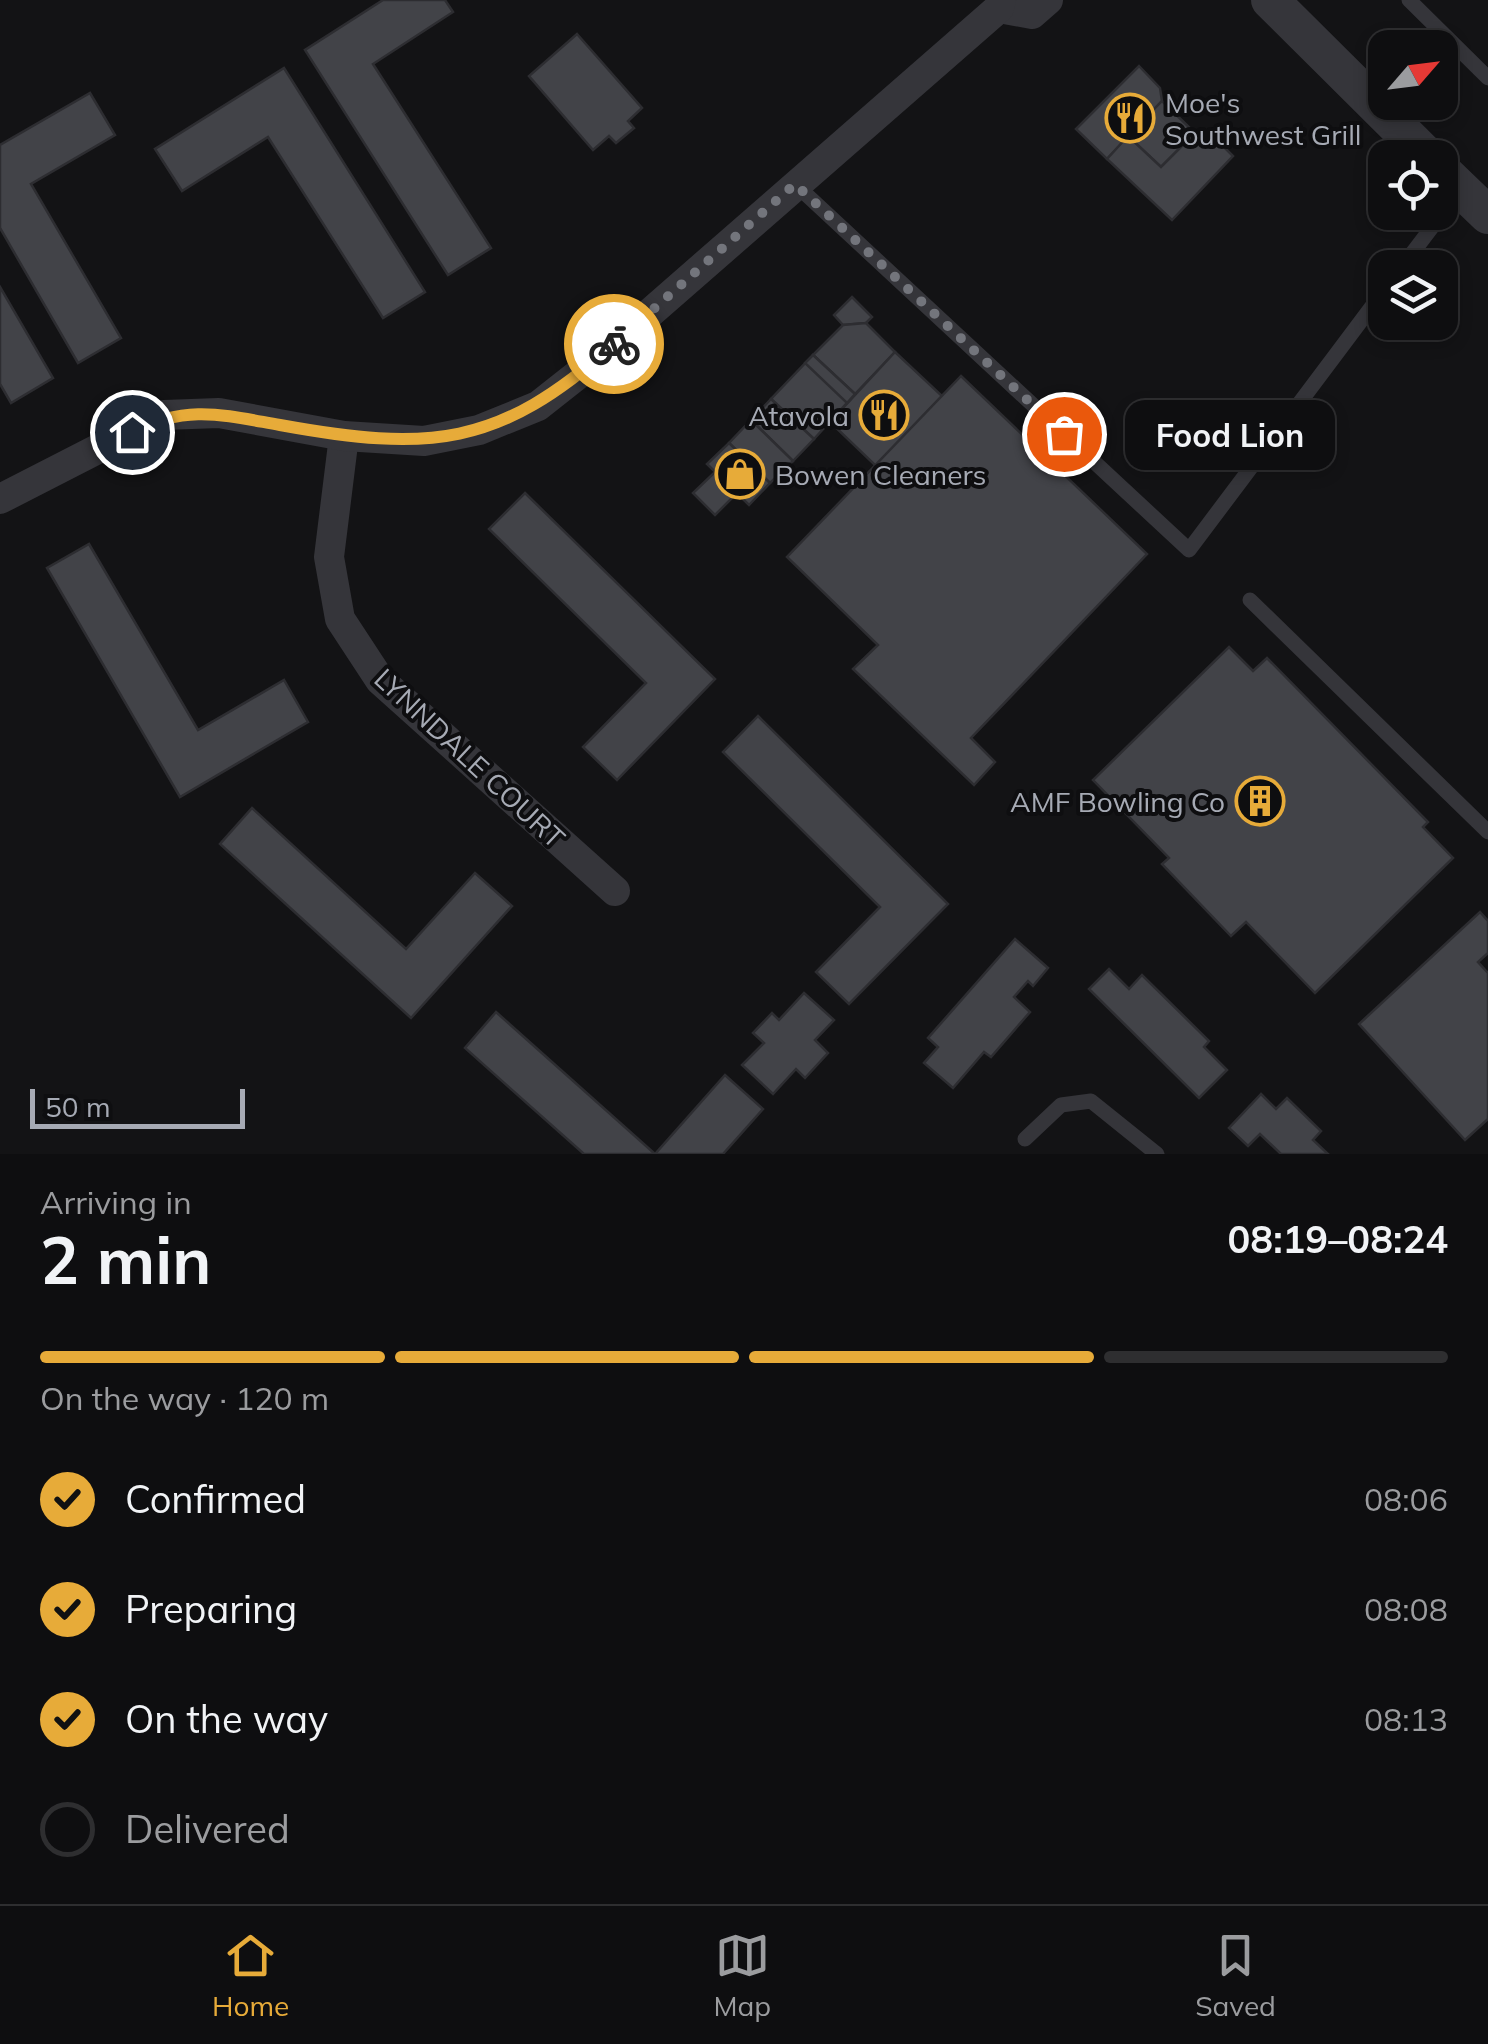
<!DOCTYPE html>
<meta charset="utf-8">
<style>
:root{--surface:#0e0e10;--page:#1c1c1e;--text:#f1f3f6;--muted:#9b9c9f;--line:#2e2e30;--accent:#e7ab39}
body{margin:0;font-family:Mulish,sans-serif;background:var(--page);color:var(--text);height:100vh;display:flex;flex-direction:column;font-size:38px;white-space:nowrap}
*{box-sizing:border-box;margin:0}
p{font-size:32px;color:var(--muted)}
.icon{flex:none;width:55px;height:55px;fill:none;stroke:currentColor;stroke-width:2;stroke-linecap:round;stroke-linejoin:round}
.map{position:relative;height:1154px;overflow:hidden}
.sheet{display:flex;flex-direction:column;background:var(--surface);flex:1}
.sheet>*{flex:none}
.needle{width:65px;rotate:62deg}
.tools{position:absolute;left:1368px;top:30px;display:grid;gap:20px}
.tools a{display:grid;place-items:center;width:90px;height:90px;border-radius:20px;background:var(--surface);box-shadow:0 5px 15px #0003,0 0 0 2px var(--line);font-size:50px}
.scale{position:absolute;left:30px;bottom:25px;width:215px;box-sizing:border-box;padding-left:10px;border:5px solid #a6aab4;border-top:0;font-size:28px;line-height:35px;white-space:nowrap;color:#a6aab4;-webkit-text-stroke:8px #0e0e10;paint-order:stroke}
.pin{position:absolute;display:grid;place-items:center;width:85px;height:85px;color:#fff;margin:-42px;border:5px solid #fff;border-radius:50%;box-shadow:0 2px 10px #0007}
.courier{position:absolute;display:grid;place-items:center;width:100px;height:100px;margin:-50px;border:8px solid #e7ab39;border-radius:50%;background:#fff;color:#222;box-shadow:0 2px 12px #0007}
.bubble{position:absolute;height:70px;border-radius:20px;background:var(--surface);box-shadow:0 5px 15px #0003,0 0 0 2px var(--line);font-size:32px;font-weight:700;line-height:70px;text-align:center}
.overview em{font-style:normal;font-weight:700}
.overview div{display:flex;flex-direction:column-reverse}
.overview{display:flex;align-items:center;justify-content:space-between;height:170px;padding:0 40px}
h1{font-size:65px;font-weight:700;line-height:75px}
.bar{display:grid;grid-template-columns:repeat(4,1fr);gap:15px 10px;align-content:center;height:120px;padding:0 40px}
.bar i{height:12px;border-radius:8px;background:var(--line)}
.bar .on{background:var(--accent)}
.bar p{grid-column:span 4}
ol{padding:0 40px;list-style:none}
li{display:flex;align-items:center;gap:30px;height:110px}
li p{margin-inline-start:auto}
li .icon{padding:10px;border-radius:50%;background:var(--accent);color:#111;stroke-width:4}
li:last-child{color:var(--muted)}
li i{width:55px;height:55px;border:5px solid var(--line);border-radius:50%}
.tab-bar{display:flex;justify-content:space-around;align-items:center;height:140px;border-top:2px solid var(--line);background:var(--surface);font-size:28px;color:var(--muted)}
.tab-bar a{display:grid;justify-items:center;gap:5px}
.tab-bar .on{color:var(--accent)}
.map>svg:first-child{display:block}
</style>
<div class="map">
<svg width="1488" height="1154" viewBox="0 0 1488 1154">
<rect width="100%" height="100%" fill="#131315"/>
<g fill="#424348" stroke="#2d2d31" stroke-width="2.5">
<path d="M383,0h62l8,12 -80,52 118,184 -43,27 -143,-225z"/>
<path d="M577,34l65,74 -14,13 6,7 -18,15 -7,-7 -16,14 -64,-74z"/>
<path d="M1139,66l21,22 2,13 -55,58 -31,-30z"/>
<path d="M284,68l141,224 -42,26 -115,-181 -86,54 -27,-42z"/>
<path d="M90,93l25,42 -84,49 90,154 -43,25 -78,-135v-83z"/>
<path d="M1162,101l33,32 -34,34 -33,-31z"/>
<path d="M1203,132h6l24,24 -61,64 -65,-61 21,-23 33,31 34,-34z"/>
<path d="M0,287l53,91 -42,25 -11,-19z"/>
<path d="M852,297l20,20 -6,6 -23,2 -9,-10z"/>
<path d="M866,323l29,29 -40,42 -42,-39 30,-30z"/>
<path d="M895,352l47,44 -66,70 -46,-44z"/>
<path d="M813,355l42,39 -41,45 -43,-40z"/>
<path d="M813,355l42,39 -8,9 -42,-40z"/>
<path d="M961,376l186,178 -176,184 24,24 -21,23 -121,-116 25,-24 -91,-88z"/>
<path d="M771,399l43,40 -21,22 -42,-41z"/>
<path d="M751,420l42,41 -23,22 -41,-40z"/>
<path d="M729,443l41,40 -21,22 -42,-41z"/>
<path d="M715,472l22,21 -22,22 -22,-22z"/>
<path d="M525,493l190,186 -98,101 -34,-33 63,-64 -157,-154z"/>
<path d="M89,544l109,186 86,-50 24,42 -128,75 -133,-229z"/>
<path d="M1229,647l24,24 14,-13 161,164 -5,5 30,31 -138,135 -69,-71 -15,14 -69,-72 7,-6 -76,-78z"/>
<path d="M758,716l190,188 -99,100 -33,-32 64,-65 -157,-155z"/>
<path d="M252,808l154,141 69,-76 37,33 -101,112 -191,-174z"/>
<path d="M1480,912l8,9v32l-10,9 10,11v146l-23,21 -106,-116z"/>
<path d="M1015,939l33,29 -15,18 -5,-5 -14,16 16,15 -39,45 -7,-5 -31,36 -29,-25 14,-16 -10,-9z"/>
<path d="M1109,969l20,20 13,-14 67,66 -5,6 23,23 -28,28 -110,-109z"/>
<path d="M804,993l30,27 -19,20 13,13 -23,25 -9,-9 -23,25 -31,-29 22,-22 -11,-10 19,-20 7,7z"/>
<path d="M496,1012l159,142 70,-79 38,34 -40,45h-139l-119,-106z"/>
<path d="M1261,1094l15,15 11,-11 34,33 -8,9 15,14h-47l-21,-20 -12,12 -19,-18z"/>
</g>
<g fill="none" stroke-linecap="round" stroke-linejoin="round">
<g stroke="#35353a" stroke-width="15">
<path d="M1409,0l79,78"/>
<path d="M795,184l394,366 196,-261"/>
<path d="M1401,268l60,-79"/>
<path d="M1250,600l238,232"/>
<path d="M1025,1139l36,-34 30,-4 66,53"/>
</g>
<g stroke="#35353a" stroke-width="30">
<path d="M999,8l33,6 16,-14"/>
<path d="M344,436l-15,121 11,62 40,61 235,211"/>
<path d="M0,499l164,-84 55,-2 125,23 80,5 55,-11 59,-24 57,-45 404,-353 2,-8"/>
</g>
<g stroke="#35353a" stroke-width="38">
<path d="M1270,0l159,158"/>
<path d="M1440,169l48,46"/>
</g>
</g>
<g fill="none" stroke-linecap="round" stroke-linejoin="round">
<path stroke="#73757c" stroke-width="10" stroke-dasharray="0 18" d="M614,344l181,-160 269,250"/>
<path stroke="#e7ab39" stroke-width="12" d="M132,432c55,-28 91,-17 148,-7 149,27 218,23 334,-81"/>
</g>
<defs>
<g id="restaurant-ring" transform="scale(2.5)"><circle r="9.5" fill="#0e0e10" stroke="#e7ab39" stroke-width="1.5"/><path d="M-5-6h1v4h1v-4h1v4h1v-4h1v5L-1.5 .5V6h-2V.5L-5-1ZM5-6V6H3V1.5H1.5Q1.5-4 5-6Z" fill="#e7ab39"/></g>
<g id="shop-ring" transform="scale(2.5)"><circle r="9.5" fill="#0e0e10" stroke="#e7ab39" stroke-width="1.5"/><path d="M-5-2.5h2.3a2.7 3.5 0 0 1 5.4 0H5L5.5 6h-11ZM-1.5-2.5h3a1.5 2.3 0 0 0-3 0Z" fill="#e7ab39"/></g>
<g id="building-ring" transform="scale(2.5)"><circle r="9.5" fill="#0e0e10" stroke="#e7ab39" stroke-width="1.5"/><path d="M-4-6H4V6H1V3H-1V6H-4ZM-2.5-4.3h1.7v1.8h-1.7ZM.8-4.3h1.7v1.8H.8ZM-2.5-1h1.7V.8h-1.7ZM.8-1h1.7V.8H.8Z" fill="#e7ab39"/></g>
</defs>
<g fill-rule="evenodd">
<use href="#restaurant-ring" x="1130" y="118"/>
<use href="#restaurant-ring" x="884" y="415"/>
<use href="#shop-ring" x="740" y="474"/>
<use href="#building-ring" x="1260" y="801"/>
</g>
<g text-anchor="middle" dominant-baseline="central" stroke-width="8" stroke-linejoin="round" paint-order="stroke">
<g font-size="28" fill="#a6aab4" stroke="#0e0e10" text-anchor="start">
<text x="1165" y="102">Moe's<tspan x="1165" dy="32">Southwest Grill</tspan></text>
<text x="849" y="415" text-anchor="end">Atavola</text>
<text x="775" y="474">Bowen Cleaners</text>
<text x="1225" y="801" text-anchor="end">AMF Bowling Co</text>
</g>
<g font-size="28" fill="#a6aab4" stroke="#0e0e10">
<text transform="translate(470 758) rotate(43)">LYNNDALE COURT</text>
</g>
</g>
</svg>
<div class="tools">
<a><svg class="needle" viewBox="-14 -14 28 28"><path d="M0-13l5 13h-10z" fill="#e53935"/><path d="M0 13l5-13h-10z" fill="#9b9c9f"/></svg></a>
<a><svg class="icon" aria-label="locate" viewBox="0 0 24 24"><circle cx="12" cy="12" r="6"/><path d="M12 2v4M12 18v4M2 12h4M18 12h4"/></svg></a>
<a><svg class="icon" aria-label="layers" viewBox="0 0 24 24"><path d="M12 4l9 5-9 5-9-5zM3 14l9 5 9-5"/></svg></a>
</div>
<div class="scale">50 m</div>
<div class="pin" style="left:1064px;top:434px;background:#ea580c"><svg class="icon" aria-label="bag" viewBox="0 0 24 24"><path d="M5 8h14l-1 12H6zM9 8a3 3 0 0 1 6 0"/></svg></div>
<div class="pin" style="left:132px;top:432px;background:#1f2937"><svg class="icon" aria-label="home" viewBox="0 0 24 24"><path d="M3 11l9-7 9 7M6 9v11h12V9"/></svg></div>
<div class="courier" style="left:614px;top:344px"><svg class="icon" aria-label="bike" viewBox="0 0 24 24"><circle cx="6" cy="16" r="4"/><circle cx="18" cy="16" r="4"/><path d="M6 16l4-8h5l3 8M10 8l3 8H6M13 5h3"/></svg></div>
<div class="bubble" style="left:1125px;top:400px;width:210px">Food Lion</div>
</div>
<section class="sheet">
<div class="overview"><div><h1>2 min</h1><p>Arriving in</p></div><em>08:19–08:24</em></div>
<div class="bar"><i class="on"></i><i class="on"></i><i class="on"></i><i></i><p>On the way · 120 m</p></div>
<ol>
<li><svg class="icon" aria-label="check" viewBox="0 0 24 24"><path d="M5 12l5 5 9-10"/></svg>Confirmed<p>08:06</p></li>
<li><svg class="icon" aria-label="check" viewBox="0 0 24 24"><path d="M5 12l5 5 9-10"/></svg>Preparing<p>08:08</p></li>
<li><svg class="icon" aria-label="check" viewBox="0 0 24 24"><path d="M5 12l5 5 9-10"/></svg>On the way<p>08:13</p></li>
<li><i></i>Delivered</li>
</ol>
</section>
<nav class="tab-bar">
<a class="on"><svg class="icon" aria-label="home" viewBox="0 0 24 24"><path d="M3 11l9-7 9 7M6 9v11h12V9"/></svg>Home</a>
<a><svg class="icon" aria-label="map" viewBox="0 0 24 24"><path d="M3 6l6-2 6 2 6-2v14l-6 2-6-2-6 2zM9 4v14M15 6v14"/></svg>Map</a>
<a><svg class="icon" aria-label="saved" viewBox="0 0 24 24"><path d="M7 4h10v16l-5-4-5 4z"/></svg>Saved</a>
</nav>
